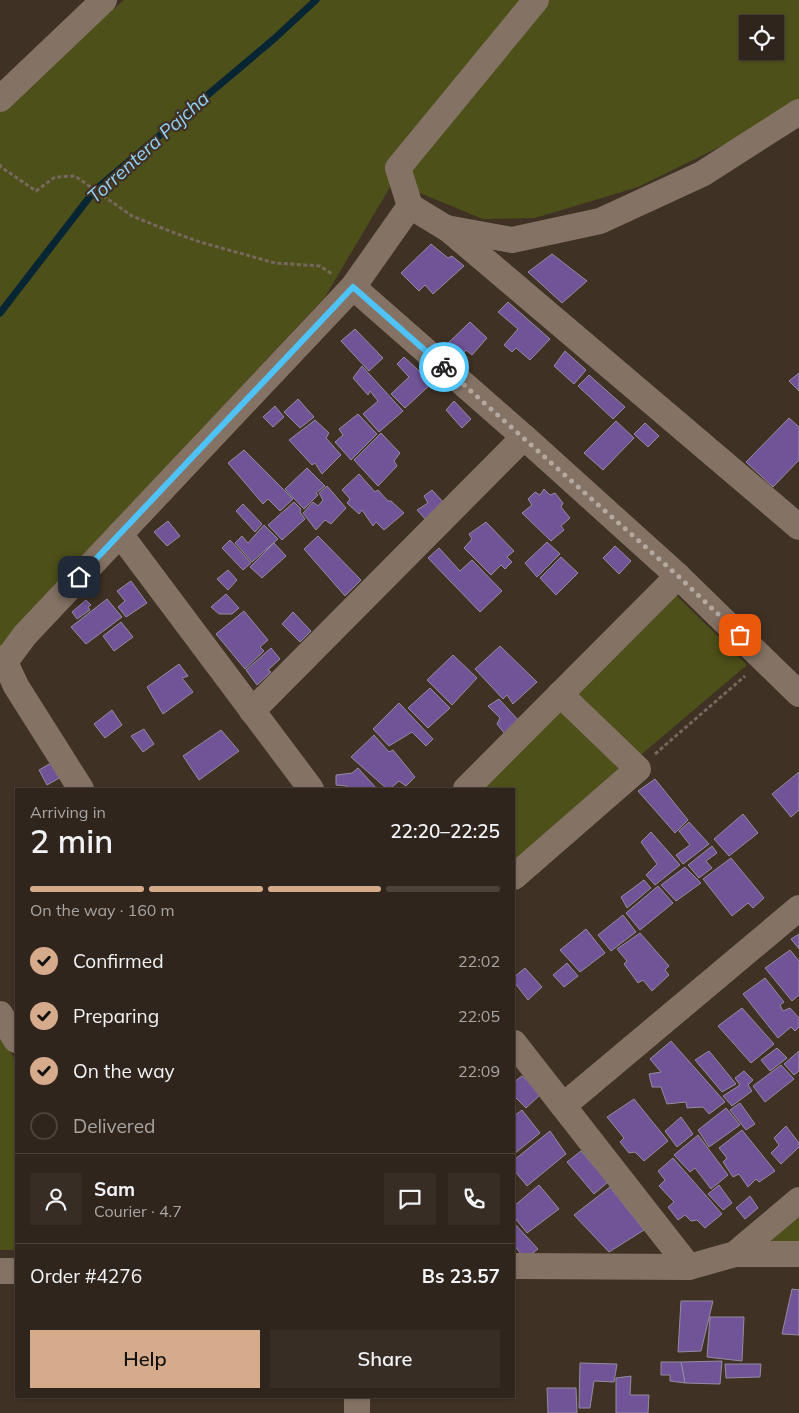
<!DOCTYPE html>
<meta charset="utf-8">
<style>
:root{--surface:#30251c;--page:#382d25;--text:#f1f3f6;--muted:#a8a5a3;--line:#4b423b;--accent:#d6ab8b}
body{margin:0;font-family:Mulish,sans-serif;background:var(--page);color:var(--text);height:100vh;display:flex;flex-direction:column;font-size:19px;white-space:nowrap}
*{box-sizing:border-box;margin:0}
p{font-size:16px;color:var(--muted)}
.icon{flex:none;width:28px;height:28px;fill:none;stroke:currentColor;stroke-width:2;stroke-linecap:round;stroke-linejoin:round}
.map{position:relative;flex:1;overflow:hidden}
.panel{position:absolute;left:15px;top:788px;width:500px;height:610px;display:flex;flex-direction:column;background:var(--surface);border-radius:0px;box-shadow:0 1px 4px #0004,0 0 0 1px var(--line)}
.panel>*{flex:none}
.buttons{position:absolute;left:739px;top:15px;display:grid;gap:10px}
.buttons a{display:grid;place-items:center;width:45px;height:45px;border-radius:0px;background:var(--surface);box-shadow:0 1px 4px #0004,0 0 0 1px var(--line);font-size:25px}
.pin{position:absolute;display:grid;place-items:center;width:42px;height:42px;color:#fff;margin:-21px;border-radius:10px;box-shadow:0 2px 8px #0006}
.courier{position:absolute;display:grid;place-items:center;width:50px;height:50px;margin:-25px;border:4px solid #4fc3f7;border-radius:50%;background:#fff;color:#222;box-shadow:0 1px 6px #0007}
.summary em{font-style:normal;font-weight:600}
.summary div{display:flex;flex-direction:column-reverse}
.summary{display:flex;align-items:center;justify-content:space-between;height:85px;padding:0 15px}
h1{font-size:32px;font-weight:600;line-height:38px}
.bar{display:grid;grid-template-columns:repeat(4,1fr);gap:8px 5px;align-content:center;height:60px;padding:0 15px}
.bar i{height:6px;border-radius:4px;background:var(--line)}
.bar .current{background:var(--accent)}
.bar p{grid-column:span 4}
.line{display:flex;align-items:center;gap:12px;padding:0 15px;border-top:1px solid var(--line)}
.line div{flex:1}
.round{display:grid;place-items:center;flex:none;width:52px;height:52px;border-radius:0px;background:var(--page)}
ol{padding:0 15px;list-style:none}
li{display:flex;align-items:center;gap:15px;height:55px}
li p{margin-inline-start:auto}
li .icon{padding:5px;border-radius:50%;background:var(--accent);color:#111;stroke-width:4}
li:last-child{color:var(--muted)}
li i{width:28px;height:28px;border:2px solid var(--line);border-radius:50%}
.button{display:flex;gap:10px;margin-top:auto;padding:10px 15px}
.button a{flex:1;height:58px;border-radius:0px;background:var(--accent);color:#111;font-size:20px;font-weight:600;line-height:58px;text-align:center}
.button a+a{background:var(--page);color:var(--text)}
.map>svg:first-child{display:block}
</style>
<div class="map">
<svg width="799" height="1413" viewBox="0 0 799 1413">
<rect width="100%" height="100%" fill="#403125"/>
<g fill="#4e501a" fill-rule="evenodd">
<path d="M124,0h675v101l-37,25 -124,61 -103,31 -52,1 -90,-37 -68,115 -307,328 -18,24v-541zM748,24h27v27h-27z"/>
<path d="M675,594l72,71 -233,197v-73h-33z"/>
<path d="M0,1036l16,25v189h-16z"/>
<path d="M799,1213v35l-28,-5 2,-7z"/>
</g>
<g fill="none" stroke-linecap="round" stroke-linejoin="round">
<path stroke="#082534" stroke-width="7" d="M0,313l95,-123 180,-152 41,-38"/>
</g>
<g fill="#715498" stroke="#938c9f">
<path d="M431,244l17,14 4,-2 12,10 -31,28 -8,-9 -6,6 -18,-18z"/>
<path d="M552,254l35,27 -25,22 -34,-31z"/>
<path d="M508,302l42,37 -20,21 -14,-12 -4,4 -8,-7 14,-16 -20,-17z"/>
<path d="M470,322l17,16 -15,17 -6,-5 -7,8 -13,-13z"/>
<path d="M355,329l28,29 -14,13 -28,-30z"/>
<path d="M565,351l21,19 -12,14 -20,-18z"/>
<path d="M404,357l28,26 -27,25 -14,-14 18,-17 -12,-13z"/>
<path d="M362,366l41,45 -24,21 -16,-18 15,-13 -8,-10 -2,4 -15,-17z"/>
<path d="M799,373v18l-10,-10z"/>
<path d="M589,375l36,32 -12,12 -35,-33z"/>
<path d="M298,399l16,18 -14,11 -16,-16z"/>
<path d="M454,401l17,18 -9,9 -16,-18z"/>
<path d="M275,406l9,11 -11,10 -10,-10z"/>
<path d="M358,414l19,20 -26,26 -16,-18 8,-7 -4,-6z"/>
<path d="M789,418l10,9v33l-26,27 -27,-25z"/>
<path d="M315,420l14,13 -3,5 15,17 -19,19 -7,-11 -3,2 -23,-25z"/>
<path d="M616,421l18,17 -31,32 -19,-17z"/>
<path d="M645,423l14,13 -11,11 -14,-13z"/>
<path d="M381,433l19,20 -6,8 3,5 -19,20 -24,-26z"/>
<path d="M244,450l49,49 -13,12 -12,-12 -5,5 -35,-41z"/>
<path d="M307,468l18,18 -9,7 2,2 -14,14 -19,-20z"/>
<path d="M359,474l16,18 3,-2 10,11h3l13,12 -20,17 -8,-8 -3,4 -11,-16 -3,4 -12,-11 3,-4 -8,-9z"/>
<path d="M327,486l19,22 -15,16 -6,-4 -9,10 -13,-17 10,-11 5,4 5,-6 -4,-7z"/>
<path d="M544,489l6,6 5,-2 8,10 -2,4 9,11 -9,8 3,4 -13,11 -29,-28 10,-8 -4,-6 7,-7 5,3z"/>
<path d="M432,490l11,12 -17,18 -9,-10 11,-7 -4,-7z"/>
<path d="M294,502l7,7 -1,3 5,7 -23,21 -14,-15z"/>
<path d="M243,504l19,20 -7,8 -19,-21z"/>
<path d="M168,521l12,15 -13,10 -13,-14z"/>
<path d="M486,522l28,29 -7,6 5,5 -7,7 -4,-4 -10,10 -27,-27 8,-9 -3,-5z"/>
<path d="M264,525l14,14 -26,23 -17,-19 7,-7 6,7z"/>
<path d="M318,536l43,44 -16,16 -41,-47z"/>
<path d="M230,540l21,23 -8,7 -21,-22z"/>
<path d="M547,542l13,12 -23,23 -12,-14z"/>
<path d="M274,543l12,13 -24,22 -12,-11z"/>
<path d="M615,546l16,15 -12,13 -16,-16z"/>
<path d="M439,548l21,23 12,-11 30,31 -22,21 -52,-54z"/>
<path d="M561,557l17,16 -22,22 -16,-17z"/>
<path d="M228,570l9,10 -9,10 -11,-11z"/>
<path d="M131,581l16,22 -21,14 -8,-10 7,-6 -8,-10z"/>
<path d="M226,594l13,14 -7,6h-13l-8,-7z"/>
<path d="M107,599l15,18 -36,27 -15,-17z"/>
<path d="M86,600l5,5 -3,2 2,3 -13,9 -5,-7z"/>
<path d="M244,611l24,29 -8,7 4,4 -19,18 -29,-35z"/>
<path d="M293,612l18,19 -11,11 -18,-18z"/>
<path d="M121,622l12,15 -19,14 -11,-15z"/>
<path d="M500,646l37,36 -24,22 -6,-9 -4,4 -28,-30z"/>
<path d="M271,648l9,11 -12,11 3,2 -14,13 -11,-15z"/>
<path d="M453,655l24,23 -25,27 -25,-25z"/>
<path d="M179,664l9,12 -6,2 11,14 -30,22 -16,-27z"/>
<path d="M430,688l20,20 -22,20 -20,-20z"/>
<path d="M499,699l20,22 -14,13 -8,-10 3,-6 -12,-12z"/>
<path d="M399,703l34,36 -7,7 -14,-14 -23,14 -16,-17z"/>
<path d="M112,710l10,15 -17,13 -11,-14z"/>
<path d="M144,729l10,15 -11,8 -12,-16z"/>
<path d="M221,730l18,21 -40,29 -16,-24z"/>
<path d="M374,735l15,17 4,-2 22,27 -9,9 -7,-5 -9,8h-3l-36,-32z"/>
<path d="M51,763l10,14 -14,8 -8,-15z"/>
<path d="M358,768l19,21h-30v-3l-11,-1v-10l16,-2z"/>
<path d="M799,772v38l-8,7 -19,-23z"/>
<path d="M655,779l33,41 -13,13 -37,-42z"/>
<path d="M743,814l15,19 -29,23 -15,-17z"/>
<path d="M689,822l20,22 -26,20 -7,-9 14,-10 -11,-14z"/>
<path d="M651,832l29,33 -25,20 -9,-10 11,-11 -16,-22z"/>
<path d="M712,846l5,7 -11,8 6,7 -13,10 -11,-13z"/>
<path d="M731,858l33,40 -11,10 -5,-5 -16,13 -29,-37z"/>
<path d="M685,867l16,16 -25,18 -15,-16z"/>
<path d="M644,880l7,8 -24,20 -6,-11z"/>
<path d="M658,886l15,17 -33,27 -14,-17z"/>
<path d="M623,915l13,17 -25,19 -13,-16z"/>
<path d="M586,929l19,24 -25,19 -20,-22z"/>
<path d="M640,933l29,33 -4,4 4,5 -17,16 -9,-11 -5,3 -14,-19 3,-3 -10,-12z"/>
<path d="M799,934v15l-8,-10z"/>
<path d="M790,950l9,11v34l-7,6 -27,-33z"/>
<path d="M567,963l11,13 -14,11 -11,-12z"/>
<path d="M525,968l17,19 -14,13 -14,-18v-5z"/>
<path d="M765,978l19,24 -4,3 3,6 7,-3 9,10v9l-4,4 -4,-4 -13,11 -35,-44z"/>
<path d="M742,1008l32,36 -23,19 -33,-37z"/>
<path d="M671,1041l54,61 -16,12 -6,-7 -16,1 -1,-6 -19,2 -6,-17h-9l-3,-13 12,-2 -11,-13z"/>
<path d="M777,1048l10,10 -17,13 -9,-11z"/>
<path d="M709,1051l27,33 -14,8 -27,-32z"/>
<path d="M799,1051v20l-5,4 -10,-11z"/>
<path d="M781,1065l13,14 -29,23 -12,-16z"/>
<path d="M744,1071l9,9 -5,5 4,6 -20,15 -9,-10 17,-11 -5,-7z"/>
<path d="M522,1076l20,17 -16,15 -12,-12v-14z"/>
<path d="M634,1099l34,42 -24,20 -9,-9 -6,1 -9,-11 4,-4 -17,-21z"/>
<path d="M740,1103l15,21 -9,6 -16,-20z"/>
<path d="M726,1108l14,17 -31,22 -11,-17z"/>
<path d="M522,1110l18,23 -26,21v-38z"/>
<path d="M681,1117l12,17 -16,13 -12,-16z"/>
<path d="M786,1126l13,17v4l-18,17 -10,-11 8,-8 -5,-7z"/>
<path d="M742,1130l33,41 -16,11 -3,-3 -8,8 -9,-13 -6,3 -10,-15 4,-4 -8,-10z"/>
<path d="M550,1131l16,23 -39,32 -13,-16v-10z"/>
<path d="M698,1135l30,40 -17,14 -16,-21 -5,4 -16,-17z"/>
<path d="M581,1151l27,31 -14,12 -27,-32z"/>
<path d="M673,1158l49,56 -17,14 -8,-8 -6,1 -6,-6 -7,5 -10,-13 6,-5 -15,-16 6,-6 -7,-9z"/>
<path d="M539,1185l20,24 -32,24 -13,-16v-11z"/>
<path d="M719,1185l13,18 -9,7 -15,-16z"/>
<path d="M610,1187l34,43 -35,22 -35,-37z"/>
<path d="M750,1196l8,12 -13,11 -9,-11z"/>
<path d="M514,1223l24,26 -13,10 -11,-14z"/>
<path d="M792,1289l7,1v45l-17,-1z"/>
<path d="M681,1301h32l-12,50 -23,1z"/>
<path d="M710,1317h34l-2,44 -35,-4z"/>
<path d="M722,1361l-2,23 -35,-1 -4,-21z"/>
<path d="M661,1362h20l4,21 -15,-2v-6h-9z"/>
<path d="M580,1363l37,1 -3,18 -20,-1 -4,27h-11z"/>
<path d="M725,1364h36l-1,13 -34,1z"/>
<path d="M631,1376l-1,19h19l-1,18h-32v-35z"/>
<path d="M547,1388h29l1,25h-29z"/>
</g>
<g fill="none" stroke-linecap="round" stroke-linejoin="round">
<g stroke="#76685e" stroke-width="3" stroke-dasharray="4 2.5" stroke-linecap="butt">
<path d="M0,164l1,3 35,24 19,-14 20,-1 57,40 40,16 28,10 75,21 45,3 12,8"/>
<path d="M655,754l90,-78"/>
</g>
<g stroke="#847265" stroke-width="26">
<path d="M536,0l-138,168 12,38 36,22 66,12 88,-19 102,-47 97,-62"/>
<path d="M0,99l104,-99"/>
<path d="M447,228l352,299"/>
<path d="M353,287l171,150"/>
<path d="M120,534l191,255"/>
<path d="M0,658l5,4 11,24 65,103"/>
<path d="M5,662l20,-27 328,-348 57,-81"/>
<path d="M252,711l272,-274 154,139 121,118"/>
<path d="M466,789l212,-213"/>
<path d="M514,877l124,-108 -78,-75"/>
<path d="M0,1014l16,26"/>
<path d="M514,1043l175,224"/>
<path d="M563,1106l236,-198"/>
<path d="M735,1254h64"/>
<path d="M514,1266l175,1 46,-13 64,-54"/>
<path d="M0,1271h16"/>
<path d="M357,1413v-17"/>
</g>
</g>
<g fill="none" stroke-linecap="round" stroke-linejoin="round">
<path stroke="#b4a89f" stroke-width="5" stroke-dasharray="0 9" d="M444,367l234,209 62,59"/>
<path stroke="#4fc3f7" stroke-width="6" d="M79,577l274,-290 91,80"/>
</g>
<g text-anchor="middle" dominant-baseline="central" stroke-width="4.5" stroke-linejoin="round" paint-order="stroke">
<g font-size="19" font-style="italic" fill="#91d1f6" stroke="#403125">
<text transform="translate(148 147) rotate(-42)">Torrentera Pajcha</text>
</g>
</g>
</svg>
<div class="buttons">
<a><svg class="icon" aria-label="locate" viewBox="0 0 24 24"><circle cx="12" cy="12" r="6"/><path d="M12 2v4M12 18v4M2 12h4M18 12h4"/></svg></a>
</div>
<div class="pin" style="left:740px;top:635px;background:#ea580c"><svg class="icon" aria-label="bag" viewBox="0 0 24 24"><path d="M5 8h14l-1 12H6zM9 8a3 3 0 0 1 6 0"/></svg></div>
<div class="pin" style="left:79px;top:577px;background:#1f2937"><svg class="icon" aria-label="home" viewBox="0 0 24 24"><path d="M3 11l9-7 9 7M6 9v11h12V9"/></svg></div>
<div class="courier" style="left:444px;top:367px"><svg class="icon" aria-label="bike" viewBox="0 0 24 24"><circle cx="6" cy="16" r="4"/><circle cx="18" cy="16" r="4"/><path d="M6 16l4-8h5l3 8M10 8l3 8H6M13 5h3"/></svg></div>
<section class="panel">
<div class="summary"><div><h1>2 min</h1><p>Arriving in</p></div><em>22:20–22:25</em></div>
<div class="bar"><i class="current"></i><i class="current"></i><i class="current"></i><i></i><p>On the way · 160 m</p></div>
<ol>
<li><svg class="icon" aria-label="check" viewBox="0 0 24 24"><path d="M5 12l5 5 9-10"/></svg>Confirmed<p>22:02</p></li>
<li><svg class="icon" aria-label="check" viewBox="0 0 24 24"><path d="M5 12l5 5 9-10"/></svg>Preparing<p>22:05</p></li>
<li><svg class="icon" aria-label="check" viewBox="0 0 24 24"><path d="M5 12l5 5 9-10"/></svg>On the way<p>22:09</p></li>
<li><i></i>Delivered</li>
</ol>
<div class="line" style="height:90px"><a class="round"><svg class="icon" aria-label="person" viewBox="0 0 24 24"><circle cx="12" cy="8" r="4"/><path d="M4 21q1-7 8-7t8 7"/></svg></a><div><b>Sam</b><p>Courier · 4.7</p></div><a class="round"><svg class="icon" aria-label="chat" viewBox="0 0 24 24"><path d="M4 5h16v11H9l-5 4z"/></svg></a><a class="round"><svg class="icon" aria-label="phone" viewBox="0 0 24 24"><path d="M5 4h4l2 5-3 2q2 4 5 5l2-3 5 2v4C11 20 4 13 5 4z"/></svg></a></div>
<div class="line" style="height:65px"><div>Order #4276</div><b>Bs 23.57</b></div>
<div class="button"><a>Help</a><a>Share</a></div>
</section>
</div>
